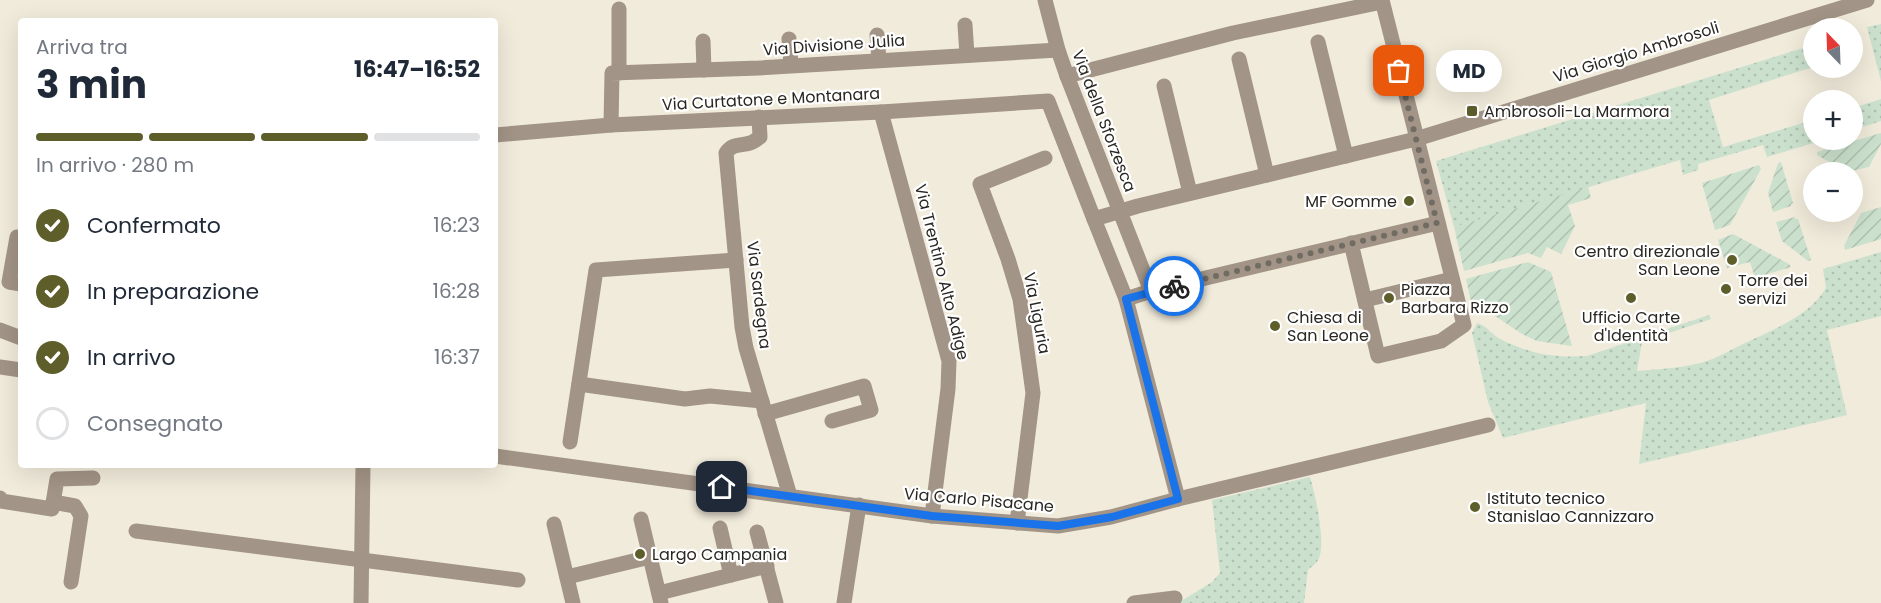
<!DOCTYPE html>
<html lang="it">
<meta charset="utf-8">
<style>
:root{--surface:#fff;--page:#f6f6f7;--text:#1f2937;--muted:#747a83;--line:#e0e1e3;--accent:#5e5e2b}
body{margin:0;font-family:Poppins,sans-serif;background:var(--page);color:var(--text);height:100vh;display:flex;flex-direction:column;font-size:22px;white-space:nowrap}
*{box-sizing:border-box;margin:0}
p{font-size:20px;color:var(--muted)}
.icon{flex:none;width:33px;height:33px;fill:none;stroke:currentColor;stroke-width:2;stroke-linecap:round;stroke-linejoin:round}
.map{position:relative;flex:1;overflow:hidden}
.panel{position:absolute;left:18px;top:18px;width:480px;height:450px;display:flex;flex-direction:column;background:var(--surface);border-radius:6px;box-shadow:0 6px 24px #0002}
.panel>*{flex:none}
.needle{width:39px;rotate:337deg}
.tools{position:absolute;left:1803px;top:18px;display:grid;gap:12px}
.tools a{display:grid;place-items:center;width:60px;height:60px;border-radius:50%;background:var(--surface);box-shadow:0 6px 24px #0002;font-size:30px}
.pin{position:absolute;display:grid;place-items:center;width:51px;height:51px;color:#fff;margin:-26px;border-radius:12px;box-shadow:0 3px 9px #0006}
.courier{position:absolute;display:grid;place-items:center;width:60px;height:60px;margin:-30px;border:4px solid #1a73e8;border-radius:50%;background:#fff;color:#222;box-shadow:0 2px 8px #0007}
.bubble{position:absolute;height:42px;border-radius:21px;background:var(--surface);box-shadow:0 6px 24px #0002;font-size:20px;font-weight:700;line-height:42px;text-align:center}
.summary em{font-style:normal;font-weight:700}
.summary div{display:flex;flex-direction:column-reverse}
.summary{display:flex;align-items:center;justify-content:space-between;height:102px;padding:0 18px}
h1{font-size:39px;font-weight:700;line-height:45px}
.bar{display:grid;grid-template-columns:repeat(4,1fr);gap:9px 6px;align-content:center;height:72px;padding:0 18px}
.bar i{height:8px;border-radius:4px;background:var(--line)}
.bar .selected{background:var(--accent)}
.bar p{grid-column:span 4}
ol{padding:0 18px;list-style:none}
li{display:flex;align-items:center;gap:18px;height:66px}
li p{margin-inline-start:auto}
li .icon{padding:6px;border-radius:50%;background:var(--accent);color:#fff;stroke-width:4}
li:last-child{color:var(--muted)}
li i{width:33px;height:33px;border:3px solid var(--line);border-radius:50%}
.map>svg:first-child{display:block}
</style>
<div class="map">
<svg width="1881" height="603" viewBox="0 0 1881 603">
<defs>
<pattern id="grass-dots" width="8" height="8" patternUnits="userSpaceOnUse" patternTransform="scale(1.5)"><rect width="8" height="8" fill="#cbe1cd"/><path d="M2 2h.1M6 6h.1" fill="none" stroke="#aec1b0" stroke-width="1.8" stroke-linecap="round"/></pattern>
<pattern id="garden-furrows" width="10" height="10" patternUnits="userSpaceOnUse" patternTransform="scale(1.5)"><rect width="10" height="10" fill="#cbe1cd"/><path d="M-1 1l2-2M0 10L10 0M9 11l2-2" fill="none" stroke="#aec1b0"/></pattern>
</defs>
<rect width="100%" height="100%" fill="#f1ebdb"/>
<g fill="url(#grass-dots)">
<path d="M1881,24v57l-14,-54z"/>
<path d="M1813,45v22l-104,33 14,47 90,-27 1,20h9l-56,17 -4,-12 -65,19v6l-15,5 -3,-15 -226,67 -18,-66z"/>
<path d="M1881,99v22l-28,9v-22z"/>
<path d="M1881,252v64l-54,14 20,85 -208,49 7,-61 -143,35 -15,-36 -16,-69 5,-10c10,3 14,11 23,16 31,15 53,19 87,17l122,-41 2,4 -69,23 -5,29c24,-2 50,-3 73,-11 11,-4 22,-11 33,-16 30,-14 65,-27 83,-56l-3,-19z"/>
<path d="M1310,477c5,16 17,69 8,83 -2,4 -7,7 -10,10l-4,33h-126l34,-21 8,-9 -8,-73z"/>
</g>
<g fill="url(#garden-furrows)">
<path d="M1881,133v11l-12,23 -22,5 -30,-17v-3z"/>
<path d="M1781,162l12,41 -2,1v2l-18,6 -5,-19 10,-30z"/>
<path d="M1759,165l2,4 -31,56 -15,5 -13,-47z"/>
<path d="M1588,187l3,11 -23,7 7,21 -14,28 -14,-7 -6,11 -13,-5 -64,18 -10,-44z"/>
<path d="M1881,207v32l-36,11 -1,-4 17,-33z"/>
<path d="M1795,217v2h3l13,41 -3,1 -26,-20 -6,-19z"/>
<path d="M1733,234l56,30 2,3 -36,11 -5,-16 -23,6 -9,-28z"/>
<path d="M1528,262l23,10 21,74 -35,-5 -15,-7 -36,-24 -14,-4 -6,-27z"/>
</g>
<g fill="none" stroke-linecap="round" stroke-linejoin="round">
<g stroke="#a29486" stroke-width="15">
<path d="M1045,0l13,50 9,26 84,215"/>
<path d="M965,25l2,30"/>
<path d="M877,35l2,25"/>
<path d="M789,39l2,26"/>
<path d="M703,41l1,29"/>
<path d="M1318,42l28,114"/>
<path d="M1239,59l28,116"/>
<path d="M619,73v-64"/>
<path d="M1067,76l166,-43 149,-31"/>
<path d="M1164,86l26,107"/>
<path d="M881,112l68,249 -1,28 -16,127"/>
<path d="M759,117l1,20c-3,2 -6,5 -10,6 -10,3 -17,0 -24,10l16,174 4,21 44,148"/>
<path d="M611,125l1,-52 147,-5 299,-18"/>
<path d="M495,135l116,-10 270,-13 167,-11 46,118 44,-13 278,-67 451,-139"/>
<path d="M1094,219l32,80 52,200"/>
<path d="M21,238l-4,-1 -8,45 12,2"/>
<path d="M1351,243l27,113 63,-15 23,-16 -82,-325"/>
<path d="M1126,299l25,-8 287,-68"/>
<path d="M1365,300l87,-21"/>
<path d="M0,330l21,8"/>
<path d="M0,367l21,3"/>
<path d="M579,384l106,15 25,-3 52,5"/>
<path d="M765,414l99,-28 7,24 -39,11"/>
<path d="M570,442l26,-172 140,-10"/>
<path d="M495,456l437,60 126,10 53,-9 67,-18 310,-74"/>
<path d="M0,498l1,3 51,8 5,-30 36,-1"/>
<path d="M53,502l22,4 6,10 -10,66"/>
<path d="M641,519l20,84"/>
<path d="M1017,523l16,-130 -13,-94 -12,-40 -28,-75 65,-26"/>
<path d="M554,524l19,79"/>
<path d="M720,528l11,47"/>
<path d="M136,531l382,49"/>
<path d="M757,532l19,71"/>
<path d="M567,577l83,-20"/>
<path d="M659,593l108,-27"/>
<path d="M361,603l2,-138"/>
<path d="M844,603l15,-98"/>
<path d="M1134,603l41,-5"/>
</g>
</g>
<g fill="none" stroke-linecap="round" stroke-linejoin="round">
<path stroke="#706c63" stroke-width="6" stroke-dasharray="0 10.8" d="M1174,286l263,-63 -38,-152"/>
<path stroke="#1a73e8" stroke-width="8" d="M722,487l210,29 126,10 54,-9 66,-18 -52,-200 48,-13"/>
</g>
<g fill="#5e5e2b" stroke="#fff" stroke-width="2">
<rect x="1466" y="105" width="12" height="12" rx="3"/>
<circle cx="1409" cy="201" r="6"/>
<circle cx="1732" cy="260" r="6"/>
<circle cx="1726" cy="289" r="6"/>
<circle cx="1389" cy="298" r="6"/>
<circle cx="1631" cy="298" r="6"/>
<circle cx="1275" cy="326" r="6"/>
<circle cx="1475" cy="507" r="6"/>
<circle cx="640" cy="554" r="6"/>
</g>
<g text-anchor="middle" dominant-baseline="central" stroke-width="4.5" stroke-linejoin="round" paint-order="stroke">
<g font-size="16" fill="#2a2722" stroke="#fff">
<text transform="translate(834 45) rotate(-4)">Via Divisione Julia</text>
<text transform="translate(1636 52) rotate(-17)">Via Giorgio Ambrosoli</text>
<text transform="translate(771 99) rotate(-3)">Via Curtatone e Montanara</text>
<text transform="translate(1104 121) rotate(69)">Via della Sforzesca</text>
<text transform="translate(942 272) rotate(76)">Via Trentino Alto Adige</text>
<text transform="translate(759 295) rotate(83)">Via Sardegna</text>
<text transform="translate(1037 313) rotate(79)">Via Liguria</text>
<text transform="translate(979 500) rotate(5)">Via Carlo Pisacane</text>
</g>
<g font-size="16" fill="#2a2722" stroke="#fff" text-anchor="start">
<text x="1484" y="111">Ambrosoli-La Marmora</text>
<text x="1397" y="201" text-anchor="end">MF Gomme</text>
<text x="1720" y="251" text-anchor="end">Centro direzionale<tspan x="1720" dy="18">San Leone</tspan></text>
<text x="1738" y="280">Torre dei<tspan x="1738" dy="18">servizi</tspan></text>
<text x="1401" y="289">Piazza<tspan x="1401" dy="18">Barbara Rizzo</tspan></text>
<text x="1287" y="317">Chiesa di<tspan x="1287" dy="18">San Leone</tspan></text>
<text x="1631" y="317" text-anchor="middle">Ufficio Carte<tspan x="1631" dy="18">d'Identità</tspan></text>
<text x="1487" y="498">Istituto tecnico<tspan x="1487" dy="18">Stanislao Cannizzaro</tspan></text>
<text x="652" y="554">Largo Campania</text>
</g>
</g>
</svg>
<div class="tools">
<a><svg class="needle" viewBox="-14 -14 28 28"><path d="M0-13l5 13h-10z" fill="#e53935"/><path d="M0 13l5-13h-10z" fill="#747a83"/></svg></a>
<a>+</a>
<a>−</a>
</div>
<div class="pin" style="left:1399px;top:71px;background:#ea580c"><svg class="icon" aria-label="bag" viewBox="0 0 24 24"><path d="M5 8h14l-1 12H6zM9 8a3 3 0 0 1 6 0"/></svg></div>
<div class="pin" style="left:722px;top:487px;background:#1f2937"><svg class="icon" aria-label="home" viewBox="0 0 24 24"><path d="M3 11l9-7 9 7M6 9v11h12V9"/></svg></div>
<div class="courier" style="left:1174px;top:286px"><svg class="icon" aria-label="bike" viewBox="0 0 24 24"><circle cx="6" cy="16" r="4"/><circle cx="18" cy="16" r="4"/><path d="M6 16l4-8h5l3 8M10 8l3 8H6M13 5h3"/></svg></div>
<div class="bubble" style="left:1436px;top:50px;width:66px">MD</div>
<section class="panel">
<div class="summary"><div><h1>3 min</h1><p>Arriva tra</p></div><em>16:47–16:52</em></div>
<div class="bar"><i class="selected"></i><i class="selected"></i><i class="selected"></i><i></i><p>In arrivo · 280 m</p></div>
<ol>
<li><svg class="icon" aria-label="check" viewBox="0 0 24 24"><path d="M5 12l5 5 9-10"/></svg>Confermato<p>16:23</p></li>
<li><svg class="icon" aria-label="check" viewBox="0 0 24 24"><path d="M5 12l5 5 9-10"/></svg>In preparazione<p>16:28</p></li>
<li><svg class="icon" aria-label="check" viewBox="0 0 24 24"><path d="M5 12l5 5 9-10"/></svg>In arrivo<p>16:37</p></li>
<li><i></i>Consegnato</li>
</ol>
</section>
</div>
